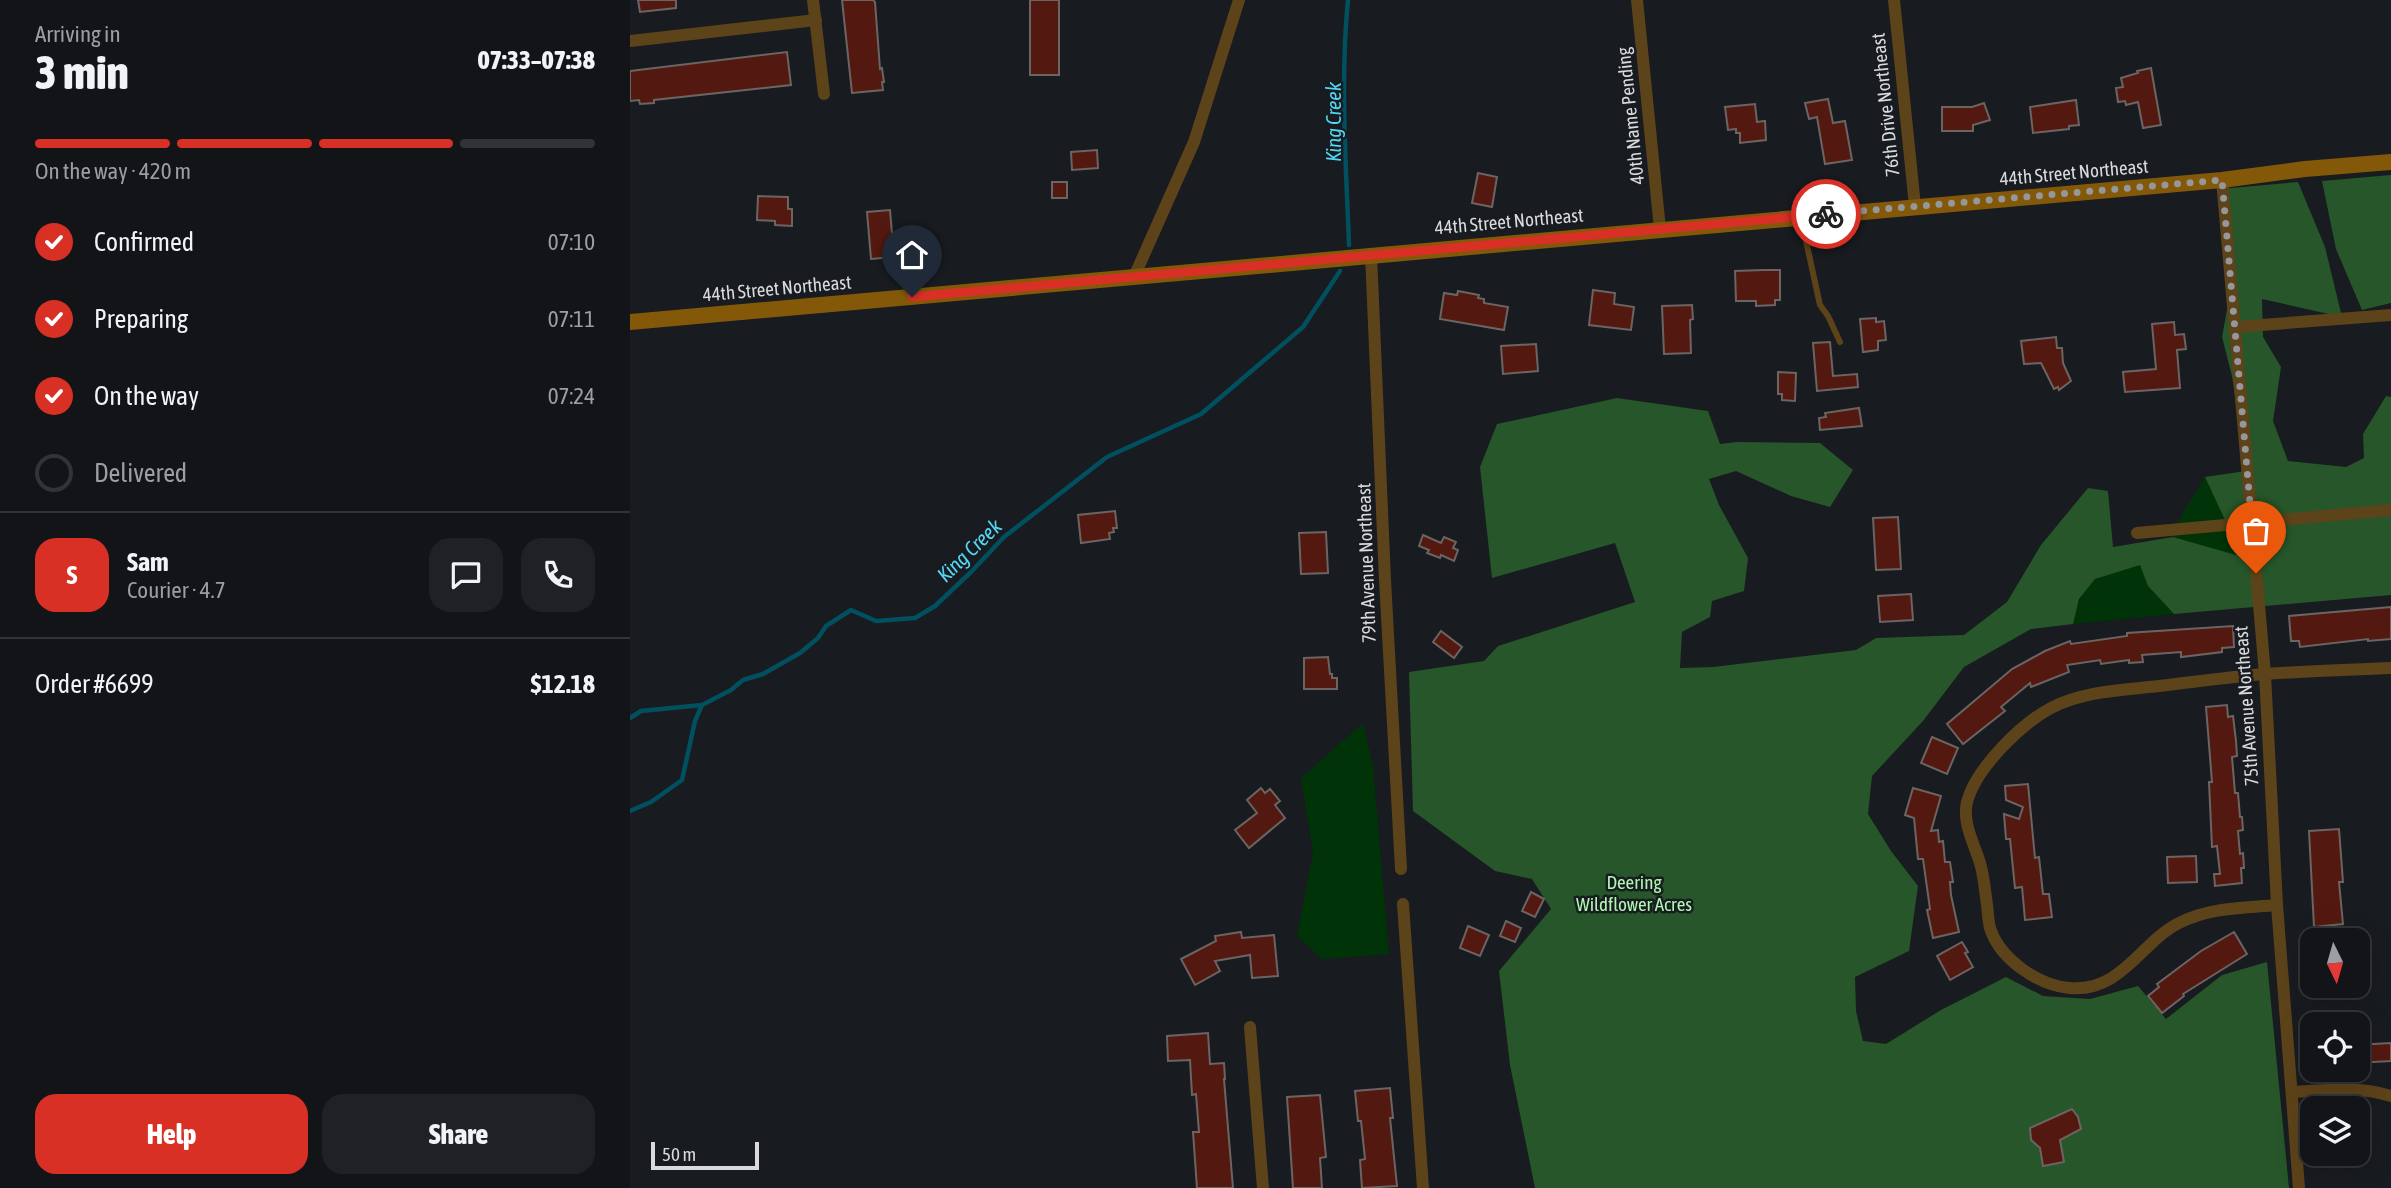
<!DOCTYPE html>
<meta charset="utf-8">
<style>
:root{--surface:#121417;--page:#1f2124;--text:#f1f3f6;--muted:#9c9ea1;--line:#313336;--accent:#d93025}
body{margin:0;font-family:"Asap Condensed",sans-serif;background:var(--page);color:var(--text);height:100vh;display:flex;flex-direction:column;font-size:26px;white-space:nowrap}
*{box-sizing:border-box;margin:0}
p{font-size:23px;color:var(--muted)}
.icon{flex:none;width:38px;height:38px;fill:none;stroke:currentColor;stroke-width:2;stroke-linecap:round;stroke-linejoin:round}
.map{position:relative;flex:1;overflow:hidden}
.sheet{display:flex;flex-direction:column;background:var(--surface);width:630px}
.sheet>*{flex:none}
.needle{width:46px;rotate:175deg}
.controls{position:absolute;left:1670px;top:928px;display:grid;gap:14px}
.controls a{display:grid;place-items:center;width:70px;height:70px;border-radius:14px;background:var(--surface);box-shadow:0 7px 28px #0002,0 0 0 2px var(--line);font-size:35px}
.scale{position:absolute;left:21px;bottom:18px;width:108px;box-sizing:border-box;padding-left:7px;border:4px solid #d9dade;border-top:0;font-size:19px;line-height:24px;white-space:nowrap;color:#d9dade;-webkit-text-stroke:5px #181b1f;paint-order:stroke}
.pin{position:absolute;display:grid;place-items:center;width:60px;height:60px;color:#fff;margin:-72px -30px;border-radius:50% 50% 50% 0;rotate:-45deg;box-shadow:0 0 7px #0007}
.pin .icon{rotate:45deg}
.courier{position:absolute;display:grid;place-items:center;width:70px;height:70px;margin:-35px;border:5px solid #d93025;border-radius:50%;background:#fff;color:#222;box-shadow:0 2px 9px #0007}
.overview em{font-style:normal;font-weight:800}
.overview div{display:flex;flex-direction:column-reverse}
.overview{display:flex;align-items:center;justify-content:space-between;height:119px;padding:0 35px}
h1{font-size:46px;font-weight:800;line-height:52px}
.bar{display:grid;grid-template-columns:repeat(4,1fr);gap:10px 7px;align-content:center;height:84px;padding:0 35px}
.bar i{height:9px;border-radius:5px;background:var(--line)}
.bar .active{background:var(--accent)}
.bar p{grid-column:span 4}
.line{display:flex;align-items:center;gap:18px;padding:0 35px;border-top:2px solid var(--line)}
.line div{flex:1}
.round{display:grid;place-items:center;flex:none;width:74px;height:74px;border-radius:21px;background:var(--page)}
ol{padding:0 35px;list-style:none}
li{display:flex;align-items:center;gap:21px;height:77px}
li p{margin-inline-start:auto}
li .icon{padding:7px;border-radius:50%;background:var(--accent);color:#fff;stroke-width:4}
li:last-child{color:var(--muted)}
li i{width:38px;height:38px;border:4px solid var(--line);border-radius:50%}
.primary-button{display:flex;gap:14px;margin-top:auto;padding:14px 35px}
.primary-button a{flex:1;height:80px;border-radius:21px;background:var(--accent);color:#fff;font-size:28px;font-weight:800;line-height:80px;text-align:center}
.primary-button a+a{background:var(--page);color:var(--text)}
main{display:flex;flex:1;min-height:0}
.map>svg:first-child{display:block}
</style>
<main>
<section class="sheet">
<div class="overview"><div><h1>3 min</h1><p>Arriving in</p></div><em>07:33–07:38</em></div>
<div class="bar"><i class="active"></i><i class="active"></i><i class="active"></i><i></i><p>On the way · 420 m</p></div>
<ol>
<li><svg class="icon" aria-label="check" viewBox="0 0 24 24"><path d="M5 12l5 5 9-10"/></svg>Confirmed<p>07:10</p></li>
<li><svg class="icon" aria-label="check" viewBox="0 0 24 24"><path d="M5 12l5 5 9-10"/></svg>Preparing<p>07:11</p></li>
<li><svg class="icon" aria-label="check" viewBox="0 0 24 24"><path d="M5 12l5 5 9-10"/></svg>On the way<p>07:24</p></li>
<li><i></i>Delivered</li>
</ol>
<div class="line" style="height:126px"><b class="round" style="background:var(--accent);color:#fff">S</b><div><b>Sam</b><p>Courier · 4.7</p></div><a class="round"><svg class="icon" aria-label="chat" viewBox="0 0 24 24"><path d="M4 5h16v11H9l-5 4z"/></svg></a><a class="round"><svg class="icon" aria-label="phone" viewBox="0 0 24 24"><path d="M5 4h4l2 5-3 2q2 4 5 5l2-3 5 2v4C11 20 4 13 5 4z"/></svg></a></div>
<div class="line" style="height:91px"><div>Order #6699</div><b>$12.18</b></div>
<div class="primary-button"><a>Help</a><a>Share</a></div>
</section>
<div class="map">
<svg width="1761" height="1188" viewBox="0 0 1761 1188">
<rect width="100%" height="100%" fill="#181b1f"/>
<g fill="#013308">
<path d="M1575,477l28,60 4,19 -64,-19 9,-23z"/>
<path d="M1510,565l8,21 26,28 -101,10c11,-49 23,-46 67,-59z"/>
<path d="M733,723l10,43 16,188 -67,5 -25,-23 16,-84 -12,-74z"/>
</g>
<g fill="#265629">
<path d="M1761,175v128l-29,7 -26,-61 -14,-68z"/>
<path d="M1668,182l27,65 17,70 -80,-18 1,38 18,30 -8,54 15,40 58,6 18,-9 -1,-24 23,-38 5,1v198l-217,19 -26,-28 -8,-21 -45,14 -16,20 -6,25 -42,5 -67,38 -41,54 -51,55 -4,38 23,37 27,35 -9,65 -54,26 1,34 7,30 23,3 55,-34 65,-33 37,19 47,3 48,-13 28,33 56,-44 45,-13 22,226h-754l-25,-123 -11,-94 52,-62 -19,-30 -37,-8 -82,-60 -4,-139 75,-11 14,-15 137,-44 -20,-59 -123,35 -12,-111 17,-43 120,-26 91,13 12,33 17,-2 83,1 33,27 -23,37 -39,-11 -55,-25 -27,8 10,26 29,53 -4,33 -32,10 -2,16 -28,15 -2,36 33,-1 143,-17 20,-12 88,-3 43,-33 34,-57 47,-57 20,3 5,56 60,-10 63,18 -3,-18 -28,-60 41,-6 -14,-95 -10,-39 8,-44 -11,-104z"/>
</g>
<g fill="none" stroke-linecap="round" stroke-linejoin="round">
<g stroke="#00505f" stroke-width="4.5">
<path d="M718,0c-8,81 -2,164 1,245"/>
<path d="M0,718l11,-7 61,-6 29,-15 12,-10 20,-6 37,-21 18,-15 8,-12 25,-16 25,11 39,-3 20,-12 36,-34 33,-35 103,-80 94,-43 102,-87 37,-56"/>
<path d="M0,811l21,-9 31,-22 13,-59 7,-16"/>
</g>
</g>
<g fill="#531910" stroke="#6b6462" stroke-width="2">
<path d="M8,0h38v8l-36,4z"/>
<path d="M212,0h31l2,2 5,67 2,-1 2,14h-2l1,8 -31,3z"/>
<rect x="400" y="0" width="29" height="75"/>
<path d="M157,52l4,33 -137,15v3l-14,1 -1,-4 -9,1v-30z"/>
<path d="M1521,68l10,57 -18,3 -5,-26 -12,3 -1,-4 -7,1 -2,-14 7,-1 -2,-9 17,-5 -1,-2z"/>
<path d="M1198,99l5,24 12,-2 7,39 -27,4 -8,-47 -8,2 -4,-16z"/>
<path d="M1446,100l3,25 -10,1v3l-36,4 -3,-26z"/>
<path d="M1354,103l6,17 -17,5v6h-31v-24h30z"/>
<path d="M1125,104l2,18 8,-1 1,19 -26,3v-10h-4v-4l-8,1 -3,-23z"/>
<path d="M467,150l1,18 -26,2 -1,-18z"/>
<path d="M848,173l19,4 -5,30 -20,-4z"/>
<rect x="422" y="182" width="15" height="16"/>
<path d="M128,196l30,1v12h4v17l-17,-1v-4l-18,-1z"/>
<path d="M260,210l4,47 -23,2 -4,-47z"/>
<path d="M1133,270h17v30h-5v5l-19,1v-5h-20l-1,-30z"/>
<path d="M963,290l22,3 -1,11 20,3 -3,23 -42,-5z"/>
<path d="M828,291l21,4 -1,3 6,1v4l24,4 -4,23 -64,-11 4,-26 13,2z"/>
<path d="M1062,305l1,14 -3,1 1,33 -27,1 -2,-48z"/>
<path d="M1246,318v4l8,-1 2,19 -8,1v9l-15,2 -3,-33z"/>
<path d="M1544,322l1,13 9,-1 2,15 -9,1 3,38 -55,4 -2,-20 33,-3 -4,-45z"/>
<path d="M1426,337l1,11h5l1,15 8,18 -12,9 -1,-3 -4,2 -13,-26 -17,1 -3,-23z"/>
<path d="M1200,342l3,34 24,-2 1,13 -41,4 -4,-48z"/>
<path d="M906,344l2,27 -35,3 -2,-28z"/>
<path d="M1148,372l18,1 -1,28 -13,-1v-6h-4z"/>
<path d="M1229,408l3,18 -42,4 -1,-12 7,-1 -1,-4z"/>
<path d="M485,511l2,17h-4l1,4 -5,1 1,6 -29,4 -3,-28z"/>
<path d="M1268,517l3,52 -25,1 -3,-52z"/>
<path d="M696,532l2,41 -27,1 -2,-41z"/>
<path d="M793,535l18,8 3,-6 12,5 -3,6 5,2 -4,11 -13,-6 -1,3 -13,-5 2,-3 -10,-4z"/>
<path d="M1281,594l2,26 -33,2 -2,-26z"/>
<path d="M1761,607v32l-23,2v-2l-68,8 -1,-6h-8l-2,-25z"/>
<path d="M1603,626l1,21 -12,1v4l-41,5v-5l-39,3 1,7 -14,1v-3l-28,4 -1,-4 -33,5 2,7 -38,15 -1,-4 -29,24 4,4 -42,33 -16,-20 65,-55 33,-18 25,-10 1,3 56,-8v-3z"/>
<path d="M811,631l21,16 -8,11 -21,-16z"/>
<path d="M698,657l2,17h2v4h5v11h-33v-31z"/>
<path d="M1597,705l1,12 5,-1 3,25 1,15 -5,1 3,36h3l2,24h2l1,13 -5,1 2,23 3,-1 1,15h-3l1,15 -27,3 -1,-12h6l-3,-28 -5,1 -3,-65h3l-6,-75z"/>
<path d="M1302,737l26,11 -11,26 -26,-11z"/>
<path d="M1398,784l7,74 4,-1 4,37h6l3,23 -27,3 -3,-33 -7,1 -5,-49h-4l-2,-25 15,5 4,-12 -17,-7 -1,-14z"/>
<path d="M631,788l4,5 5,-4 10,12 -5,4 10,13 -36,30 -14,-18 22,-17 -10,-13z"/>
<path d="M1283,788l28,8 -10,35 7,-1 1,12 4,-1 2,21h5l3,20h-3l1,13 8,37 -26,6 -6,-28 3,-1 -7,-50h-5l-4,-41 -9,-3z"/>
<path d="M1709,829l4,53h-4l4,42 -29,3 -5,-96z"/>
<path d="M1566,856l1,26 -29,1 -1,-26z"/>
<path d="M901,892l13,7 -9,18 -13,-6z"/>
<path d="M876,921l15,7 -6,14 -15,-6z"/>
<path d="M838,926l21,9 -9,21 -20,-8z"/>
<path d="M611,932l1,6 32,-3 4,41 -26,2 -2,-23 -35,6 5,10 -25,14 -14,-26 35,-18 -1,-5z"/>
<path d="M1604,932l13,22 -64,40 1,2 -22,17 -14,-17 11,-9 -2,-3 44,-33z"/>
<path d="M1332,942l6,10 -3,1 8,14 -23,13 -13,-24z"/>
<path d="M578,1033l2,31 14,-1 1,16h-1l9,109h-36l-4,-56h6l-3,-38 -4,1 -2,-35 -22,1 -1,-25z"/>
<path d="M1761,1043v18l-34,2v-18z"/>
<path d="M760,1088l3,30h-3l7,68 -35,2 -2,-28 5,-1 -4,-38h-3l-3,-30z"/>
<path d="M690,1095l6,62 -6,1 2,30h-29l-6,-91z"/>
<path d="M1442,1109l6,8 3,12 -21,11 4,22 -21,4 -3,-18 -9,-8 -1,-12z"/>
</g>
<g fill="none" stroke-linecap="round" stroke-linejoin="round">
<path stroke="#5d431a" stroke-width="6" d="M1171,218l19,87 8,11 12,26"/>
<g stroke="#5d431a" stroke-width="12">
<path d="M183,0l11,94"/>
<path d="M1007,0l23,229"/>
<path d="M1264,0l21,206"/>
<path d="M0,41l186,-21"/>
<path d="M1592,180l43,494 12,231 22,283"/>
<path d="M741,255l14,325 16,289"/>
<path d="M504,277l60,-135 45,-142"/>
<path d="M1605,327l156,-12"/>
<path d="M1507,533l254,-23"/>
<path d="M773,904l20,284"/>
<path d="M1647,905c-33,3 -67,2 -98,18 -38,19 -58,70 -110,65 -31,-3 -67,-28 -78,-57 -3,-8 -3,-18 -4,-26 -2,-14 -3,-29 -7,-42 -6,-20 -18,-40 -13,-61 9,-34 54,-78 84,-94 31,-17 73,-18 108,-22 35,-4 70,-9 105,-12 42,-3 85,-4 127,-6"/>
<path d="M620,1027l13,161"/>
<path d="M1662,1092c34,-2 66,-6 99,4"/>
</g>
<path stroke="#835909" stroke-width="16" d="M0,322l1592,-142 83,-11 86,-7"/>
</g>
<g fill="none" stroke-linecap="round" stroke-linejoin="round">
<path stroke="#95979b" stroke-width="7" stroke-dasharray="0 12.6" d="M1196,214l396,-34 34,393"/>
<path stroke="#d93025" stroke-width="9" d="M282,297l914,-83"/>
</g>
<g text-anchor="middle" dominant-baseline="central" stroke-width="5" stroke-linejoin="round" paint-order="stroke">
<g font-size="19" fill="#d9dade" stroke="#181b1f">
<text transform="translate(1255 105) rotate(-96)">76th Drive Northeast</text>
<text transform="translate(1000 116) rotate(-96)">40th Name Pending</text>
<text transform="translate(1444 172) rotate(-5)">44th Street Northeast</text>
<text transform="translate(879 221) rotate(-5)">44th Street Northeast</text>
<text transform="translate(147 288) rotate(-5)">44th Street Northeast</text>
<text transform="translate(736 563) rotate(-92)">79th Avenue Northeast</text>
<text transform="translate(1616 706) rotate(-94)">75th Avenue Northeast</text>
</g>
<g font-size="19" fill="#b0f8b2" stroke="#181b1f">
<text x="1004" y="882">Deering<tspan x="1004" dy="22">Wildflower Acres</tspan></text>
</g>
<g font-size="21" font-style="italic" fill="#54d5f3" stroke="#181b1f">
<text transform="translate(703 122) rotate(-90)">King Creek</text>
<text transform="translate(339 550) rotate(-44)">King Creek</text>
</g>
</g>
</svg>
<div class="controls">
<a><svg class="needle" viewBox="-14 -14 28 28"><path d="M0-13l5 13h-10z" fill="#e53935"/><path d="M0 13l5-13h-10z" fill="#9c9ea1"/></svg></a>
<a><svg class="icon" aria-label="locate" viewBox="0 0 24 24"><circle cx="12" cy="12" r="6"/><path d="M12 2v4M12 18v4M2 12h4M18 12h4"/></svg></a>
<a><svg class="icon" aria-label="layers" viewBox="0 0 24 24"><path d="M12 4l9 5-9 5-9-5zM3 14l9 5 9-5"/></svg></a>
</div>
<div class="scale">50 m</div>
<div class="pin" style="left:1626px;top:573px;background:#ea580c"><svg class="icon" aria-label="bag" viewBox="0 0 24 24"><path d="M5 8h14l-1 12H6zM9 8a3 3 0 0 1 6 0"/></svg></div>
<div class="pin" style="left:282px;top:297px;background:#1f2937"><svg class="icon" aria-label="home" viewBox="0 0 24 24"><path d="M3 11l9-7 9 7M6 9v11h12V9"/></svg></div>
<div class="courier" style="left:1196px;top:214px"><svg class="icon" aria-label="bike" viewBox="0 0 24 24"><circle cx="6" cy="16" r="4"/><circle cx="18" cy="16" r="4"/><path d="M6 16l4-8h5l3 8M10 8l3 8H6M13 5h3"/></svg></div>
</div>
</main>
